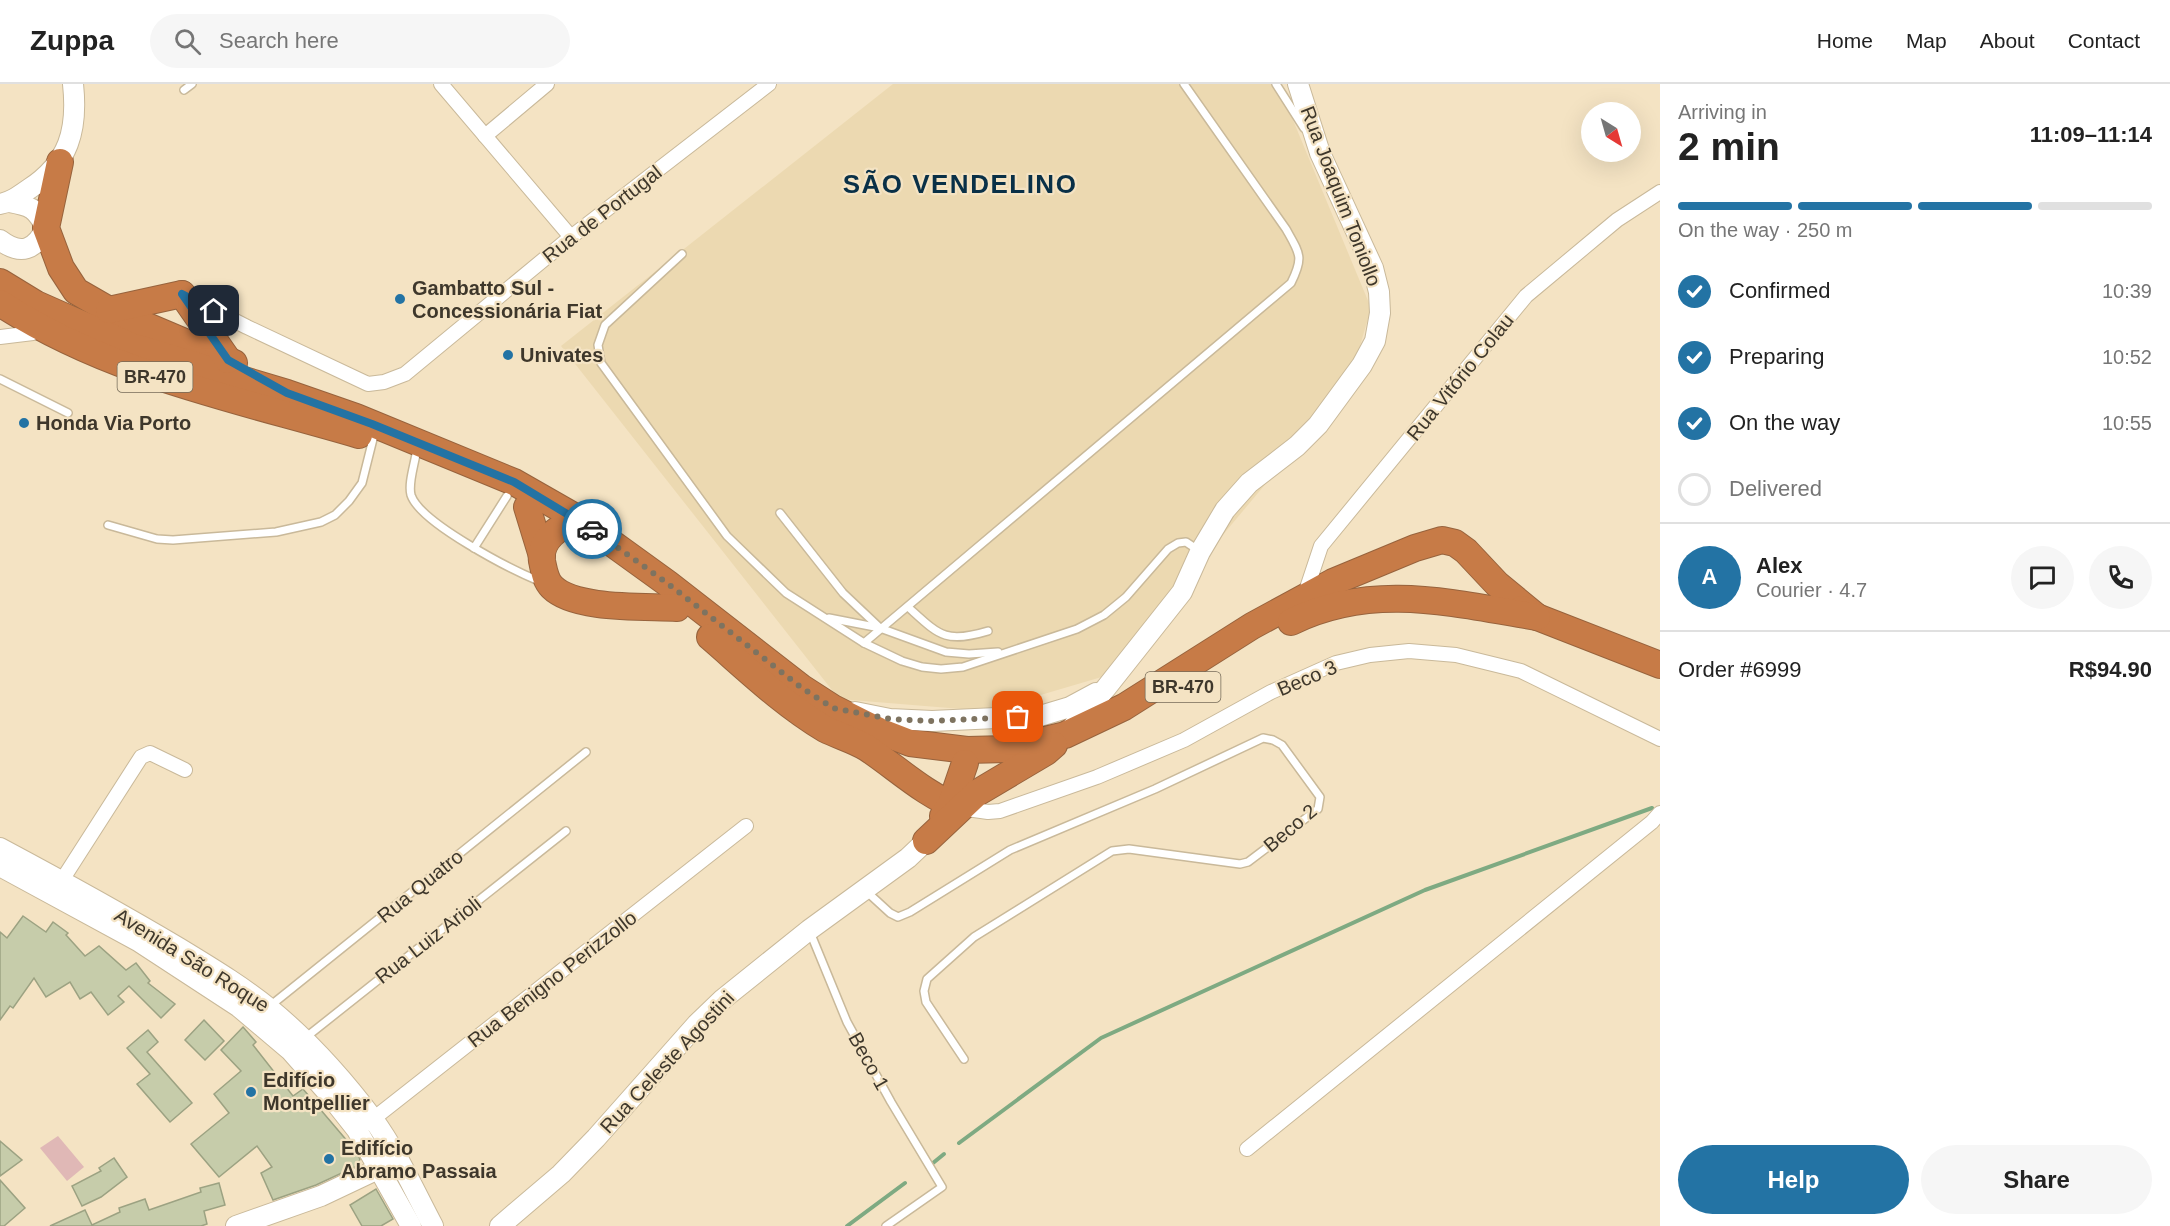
<!DOCTYPE html>
<meta charset="utf-8">
<style>
:root{--surface:#fff;--page:#f6f6f6;--text:#222;--muted:#767676;--line:#e0e0e0;--accent:#2373a4}
body{margin:0;font-family:Helvetica,sans-serif;background:var(--page);color:var(--text);height:100vh;display:flex;flex-direction:column;font-size:22px;white-space:nowrap}
*{box-sizing:border-box;margin:0}
p{font-size:20px;color:var(--muted)}
.icon{flex:none;width:33px;height:33px;fill:none;stroke:currentColor;stroke-width:2;stroke-linecap:round;stroke-linejoin:round}
.map{position:relative;flex:1;overflow:hidden}
.sheet{display:flex;flex-direction:column;background:var(--surface);width:510px}
.sheet>*{flex:none}
.needle{width:39px;rotate:143deg}
.fabs{position:absolute;left:1581px;top:18px;display:grid;gap:12px}
.fabs a{display:grid;place-items:center;width:60px;height:60px;border-radius:50%;background:var(--surface);box-shadow:0 6px 24px #0002;font-size:30px}
.pin{position:absolute;display:grid;place-items:center;width:51px;height:51px;color:#fff;margin:-26px;border-radius:12px;box-shadow:0 3px 9px #0006}
.courier{position:absolute;display:grid;place-items:center;width:60px;height:60px;margin:-30px;border:4px solid #2373a4;border-radius:50%;background:#fff;color:#222;box-shadow:0 2px 8px #0007}
.head em{font-style:normal;font-weight:800}
.head div{display:flex;flex-direction:column-reverse}
.head{display:flex;align-items:center;justify-content:space-between;height:102px;padding:0 18px}
h1{font-size:39px;font-weight:800;line-height:45px}
.bar{display:grid;grid-template-columns:repeat(4,1fr);gap:9px 6px;align-content:center;height:72px;padding:0 18px}
.bar i{height:8px;border-radius:4px;background:var(--line)}
.bar .current{background:var(--accent)}
.bar p{grid-column:span 4}
.line{display:flex;align-items:center;gap:15px;padding:0 18px;border-top:2px solid var(--line)}
.line div{flex:1}
.round{display:grid;place-items:center;flex:none;width:63px;height:63px;border-radius:32px;background:var(--page)}
ol{padding:0 18px;list-style:none}
li{display:flex;align-items:center;gap:18px;height:66px}
li p{margin-inline-start:auto}
li .icon{padding:6px;border-radius:50%;background:var(--accent);color:#fff;stroke-width:4}
li:last-child{color:var(--muted)}
li i{width:33px;height:33px;border:3px solid var(--line);border-radius:50%}
.action{display:flex;gap:12px;margin-top:auto;padding:12px 18px}
.action a{flex:1;height:69px;border-radius:36px;background:var(--accent);color:#fff;font-size:24px;font-weight:800;line-height:69px;text-align:center}
.action a+a{background:var(--page);color:var(--text)}
header{display:flex;align-items:center;gap:36px;box-sizing:border-box;height:84px;padding:0 30px;background:var(--surface);border-bottom:2px solid var(--line)}
header strong{font-size:28px}
nav{display:flex;gap:33px;margin-inline-start:auto;font-size:21px}
.search{width:420px;height:54px;background:var(--page);display:flex;align-items:center;gap:15px;box-sizing:border-box;padding:0 21px;border-radius:33px;color:var(--muted);font-size:22px}
main{display:flex;flex:1;min-height:0}
.map>svg:first-child{display:block}
</style>
<header>
<strong>Zuppa</strong>
<div class="search"><svg class="icon" aria-label="search" viewBox="0 0 24 24"><circle cx="10" cy="10" r="6"/><path d="M15 15l6 6"/></svg>Search here</div>
<nav><a>Home</a><a>Map</a><a>About</a><a>Contact</a></nav>
</header>
<main>
<div class="map">
<svg width="1660" height="1142" viewBox="0 0 1660 1142">
<rect width="100%" height="100%" fill="#f4e3c3"/>
<path fill="#ecd9b1" d="M893,0h385l93,224 -22,76 -244,292 -119,35 -147,-12 -278,-353z"/>
<path fill="#e0b8b6" d="M58,1052l26,31 -17,14 -27,-33z"/>
<g fill="none" stroke-linecap="round" stroke-linejoin="round">
<g stroke="#7eaa82" stroke-width="4">
<path d="M959,1059l142,-105 324,-148 227,-82"/>
<path d="M933,1079l11,-9"/>
<path d="M847,1142l58,-43"/>
</g>
</g>
<g fill="#c6ccaa" stroke="#9ca282" stroke-width="1.5">
<path d="M23,832l23,16 7,-10 15,11 -2,2 19,21 14,-10 27,24 10,-7 14,18 -2,2 27,21 -14,14 -32,-32 -11,10 6,6 -16,13 -17,-23 -11,7 -10,-17 -24,15 -12,-19 -21,30 -3,-2 -10,14v-88l7,6z"/>
<path d="M204,936l20,21 -19,19 -20,-20z"/>
<path d="M243,943l13,15 -3,3 40,51 10,-7 51,60 6,10 -3,7 -41,19 -43,15 -12,-27 11,-6 -15,-21 -38,31 -28,-33 38,-31 -15,-19 27,-23 -20,-21z"/>
<path d="M148,946l10,12 -11,10 45,51 -22,19 -33,-38 13,-10 -23,-26z"/>
<path d="M0,1057l22,19 -22,16z"/>
<path d="M114,1074l13,19 -26,20 -19,9 -10,-20 29,-15 -2,-3z"/>
<path d="M0,1096l25,28 -21,18h-4z"/>
<path d="M219,1099l6,22 -21,6 3,13 -6,2h-151l35,-16 7,15 28,-13 -1,-4 26,-9 4,11 52,-18 -1,-4z"/>
<path d="M376,1105l17,30 -12,7h-19l-12,-21z"/>
</g>
<g fill="none" stroke-linecap="round" stroke-linejoin="round">
<g stroke="#c9b99a" stroke-width="10">
<g id="lane">
<path d="M1276,0l28,44"/>
<path d="M184,6l8,-6"/>
<path d="M682,170l-77,71 -7,20 3,18 126,173 59,57 78,50 38,18 20,6 19,2 22,-2 114,-38 27,-14 22,-18 42,-48 10,-6 8,-1 12,8"/>
<path d="M0,295l68,34"/>
<path d="M416,370c-2,12 -8,30 -5,41 9,28 101,75 128,86"/>
<path d="M780,429l63,80 37,35"/>
<path d="M108,441l49,14 16,1 103,-8 45,-10 14,-7 14,-14 13,-18 11,-44"/>
<path d="M474,464l33,-52"/>
<path d="M908,523c31,28 37,37 80,24"/>
<path d="M829,534l51,10 66,24 23,2 29,-2"/>
<path d="M864,559l427,-360c13,-26 9,-29 -5,-54l-102,-145"/>
<path d="M866,807l24,22 8,4 12,-5 100,-62 145,-61 108,-51 10,2 9,5 38,52 -2,12 -70,53 -8,2 -111,-15 -17,2 -138,86 -47,42 -3,12 2,11 38,57"/>
<path d="M810,848l37,90 44,80 51,85 -56,39"/>
<path d="M270,922l316,-254"/>
<path d="M305,954l261,-207"/>
</g>
</g>
<g stroke="#c9b99a" stroke-width="16">
<g id="street">
<path d="M441,0l130,153"/>
<path d="M485,52l62,-52"/>
<path d="M192,215l55,28 121,57 16,-2 21,-8 166,-137 198,-153"/>
<path d="M0,253l33,-4"/>
<path d="M1304,513l17,-51 205,-250 91,-76 43,-28"/>
<path d="M960,724l28,4 12,-1 97,-34 87,-37 87,-48 65,-29 34,-8 39,-4 47,4 65,16 139,68"/>
<path d="M57,804l84,-131 9,-4 35,17"/>
<path d="M368,1039l378,-297"/>
<path d="M1247,1065l405,-327 8,-9"/>
</g>
</g>
<g stroke="#c9b99a" stroke-width="22">
<g id="secondary">
<path d="M0,120c11,-2 19,-8 29,-15 40,-26 49,-59 44,-105"/>
<path d="M0,156c21,16 35,10 46,-12 -10,-20 -15,-22 -37,-26"/>
<path d="M855,628l35,7 42,2 108,-5 30,-9 26,-14"/>
<path d="M1069,647l37,-43 76,-96 18,-40 25,-42 24,-27 48,-37 21,-21 44,-60 13,-24 5,-28 -1,-21 -6,-24 -53,-115 -22,-69"/>
<path d="M0,764c60,32 120,65 179,100 31,19 63,38 91,61 39,32 73,70 103,110 24,33 41,71 60,107"/>
<path d="M0,782l138,75 101,66 51,43 37,42 30,38 54,96"/>
<path d="M236,1142l85,-30 57,-27 4,-11"/>
<path d="M500,1142l61,-52 35,-36 101,-114 26,-25 86,-69 99,-72 18,-17"/>
</g>
</g>
<g stroke="#97633d" stroke-width="28">
<g id="highway">
<path d="M60,78l-14,66 15,40 15,23 33,19 125,53"/>
<path d="M0,198l36,22 95,42 156,47 69,24 158,65 63,36 90,65 135,105 31,20 46,23 31,12 57,7 41,-1 57,-14 59,-28 128,-81 81,-44 82,-34 27,-8 13,3 11,8 31,33 40,33"/>
<path d="M182,210l46,66"/>
<path d="M0,219c108,71 237,96 359,132"/>
<path d="M109,226l73,-16"/>
<path d="M527,423l15,49"/>
<path d="M577,434c-17,9 -38,21 -35,43 2,9 3,19 10,26 23,23 93,19 125,21"/>
<path d="M1522,525l15,8 123,48"/>
<path d="M1291,538c81,-40 161,-19 246,-5"/>
<path d="M710,553c37,32 73,67 115,92 14,7 29,11 42,19 30,20 58,47 93,60"/>
<path d="M943,732l8,-12 14,-41"/>
<path d="M926,757l51,-48 69,-41 8,-7"/>
</g>
</g>
<use href="#lane" stroke="#fff" stroke-width="7"/>
<use href="#street" stroke="#fff" stroke-width="14"/>
<use href="#secondary" stroke="#fff" stroke-width="20"/>
<use href="#highway" stroke="#c77b47" stroke-width="26"/>
</g>
<g fill="none" stroke-linecap="round" stroke-linejoin="round">
<path stroke="#7e7360" stroke-width="6" stroke-dasharray="0 10.8" d="M592,445l75,54 135,105 31,20 57,11 42,2 86,-4"/>
<path stroke="#2373a4" stroke-width="8" d="M214,227l-32,-17 46,66 59,33 85,31 142,58 78,47"/>
</g>
<g fill="#2373a4" stroke="#f4e3c3" stroke-width="2">
<circle cx="400" cy="215" r="6"/>
<circle cx="508" cy="271" r="6"/>
<circle cx="24" cy="339" r="6"/>
<circle cx="251" cy="1008" r="6"/>
<circle cx="329" cy="1075" r="6"/>
</g>
<g text-anchor="middle" dominant-baseline="central" stroke-width="4.5" stroke-linejoin="round" paint-order="stroke">
<g fill="#f4e3c3" stroke="#756b59" stroke-width="1.5">
<rect x="117.5" y="278" width="75" height="30" rx="4.5"/>
<rect x="1145.5" y="588" width="75" height="30" rx="4.5"/>
</g>
<g font-size="18" font-weight="bold" fill="#3e372b">
<text x="155" y="293">BR-470</text>
<text x="1183" y="603">BR-470</text>
</g>
<g font-size="20" fill="#3e372b" stroke="#f4e3c3">
<text transform="translate(1341 112) rotate(69)">Rua Joaquim Toniollo</text>
<text transform="translate(602 130) rotate(-38)">Rua de Portugal</text>
<text transform="translate(1460 293) rotate(-51)">Rua Vitório Colau</text>
<text transform="translate(1307 594) rotate(-23)">Beco 3</text>
<text transform="translate(1290 744) rotate(-40)">Beco 2</text>
<text transform="translate(420 802) rotate(-39)">Rua Quatro</text>
<text transform="translate(428 856) rotate(-38)">Rua Luiz Arioli</text>
<text transform="translate(192 876) rotate(32)">Avenida São Roque</text>
<text transform="translate(552 895) rotate(-38)">Rua Benigno Perizzollo</text>
<text transform="translate(869 977) rotate(61)">Beco 1</text>
<text transform="translate(667 978) rotate(-47)">Rua Celeste Agostini</text>
</g>
<g font-size="20" font-weight="bold" fill="#3e372b" stroke="#f4e3c3" text-anchor="start">
<text x="412" y="204">Gambatto Sul -<tspan x="412" dy="23">Concessionária Fiat</tspan></text>
<text x="520" y="271">Univates</text>
<text x="36" y="339">Honda Via Porto</text>
<text x="263" y="996">Edifício<tspan x="263" dy="23">Montpellier</tspan></text>
<text x="341" y="1064">Edifício<tspan x="341" dy="23">Abramo Passaia</tspan></text>
</g>
<g font-size="26" font-weight="bold" letter-spacing="1.5" fill="#093047" stroke="#f4e3c3">
<text x="960" y="100">SÃO VENDELINO</text>
</g>
</g>
</svg>
<div class="fabs">
<a><svg class="needle" viewBox="-14 -14 28 28"><path d="M0-13l5 13h-10z" fill="#e53935"/><path d="M0 13l5-13h-10z" fill="#767676"/></svg></a>
</div>
<div class="pin" style="left:1018px;top:633px;background:#ea580c"><svg class="icon" aria-label="bag" viewBox="0 0 24 24"><path d="M5 8h14l-1 12H6zM9 8a3 3 0 0 1 6 0"/></svg></div>
<div class="pin" style="left:214px;top:227px;background:#1f2937"><svg class="icon" aria-label="home" viewBox="0 0 24 24"><path d="M3 11l9-7 9 7M6 9v11h12V9"/></svg></div>
<div class="courier" style="left:592px;top:445px"><svg class="icon" aria-label="car" viewBox="0 0 24 24"><path d="M5 17H2v-5l4-1 3-4h7l3 4 3 1v5h-3M9 17h6M6 11h13"/><circle cx="7" cy="17" r="2"/><circle cx="17" cy="17" r="2"/></svg></div>
</div>
<section class="sheet">
<div class="head"><div><h1>2 min</h1><p>Arriving in</p></div><em>11:09–11:14</em></div>
<div class="bar"><i class="current"></i><i class="current"></i><i class="current"></i><i></i><p>On the way · 250 m</p></div>
<ol>
<li><svg class="icon" aria-label="check" viewBox="0 0 24 24"><path d="M5 12l5 5 9-10"/></svg>Confirmed<p>10:39</p></li>
<li><svg class="icon" aria-label="check" viewBox="0 0 24 24"><path d="M5 12l5 5 9-10"/></svg>Preparing<p>10:52</p></li>
<li><svg class="icon" aria-label="check" viewBox="0 0 24 24"><path d="M5 12l5 5 9-10"/></svg>On the way<p>10:55</p></li>
<li><i></i>Delivered</li>
</ol>
<div class="line" style="height:108px"><b class="round" style="background:var(--accent);color:#fff">A</b><div><b>Alex</b><p>Courier · 4.7</p></div><a class="round"><svg class="icon" aria-label="chat" viewBox="0 0 24 24"><path d="M4 5h16v11H9l-5 4z"/></svg></a><a class="round"><svg class="icon" aria-label="phone" viewBox="0 0 24 24"><path d="M5 4h4l2 5-3 2q2 4 5 5l2-3 5 2v4C11 20 4 13 5 4z"/></svg></a></div>
<div class="line" style="height:78px"><div>Order #6999</div><b>R$94.90</b></div>
<div class="action"><a>Help</a><a>Share</a></div>
</section>
</main>
